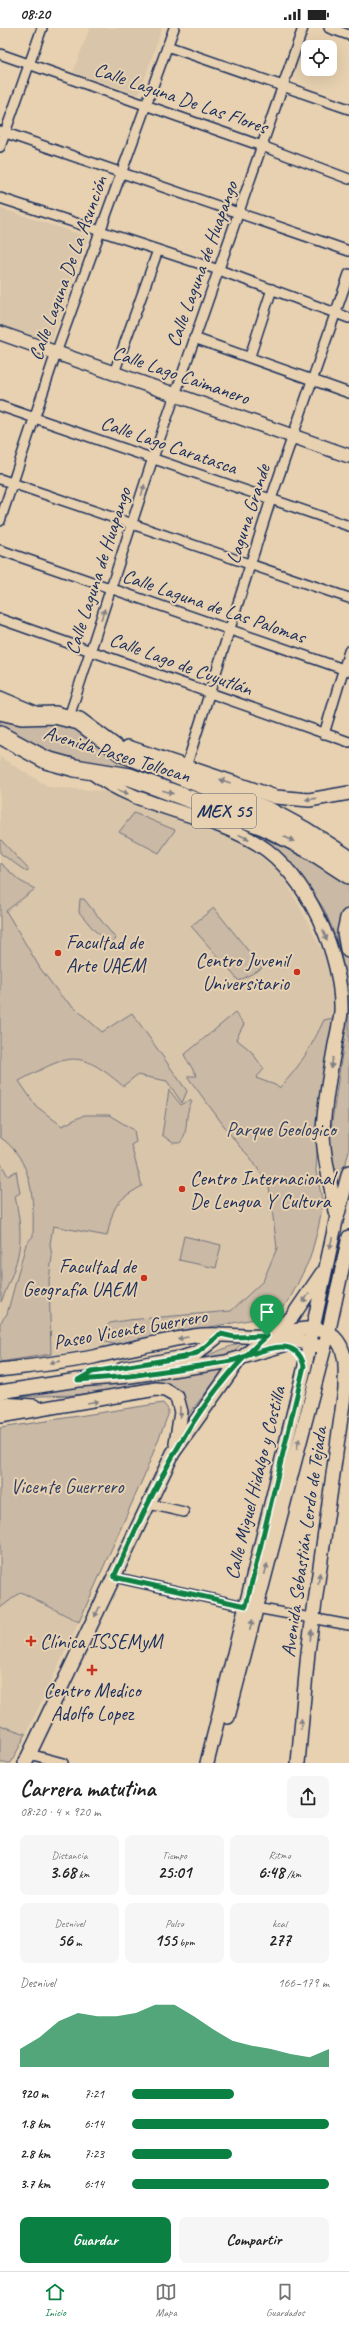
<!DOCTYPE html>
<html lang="es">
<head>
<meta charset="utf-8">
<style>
  body { margin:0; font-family:Caveat,sans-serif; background:#f6f6f6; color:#222; height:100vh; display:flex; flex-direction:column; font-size:15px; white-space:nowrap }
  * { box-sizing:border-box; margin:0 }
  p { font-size:13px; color:#767676 }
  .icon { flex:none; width:22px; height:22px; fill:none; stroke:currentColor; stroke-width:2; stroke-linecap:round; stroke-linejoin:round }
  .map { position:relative; height:1735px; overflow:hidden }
  .side { display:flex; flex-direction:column; background:#fff; flex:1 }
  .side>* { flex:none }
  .tools { position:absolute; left:301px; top:12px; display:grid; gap:8px }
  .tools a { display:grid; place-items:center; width:36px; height:36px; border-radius:8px; background:#fff; box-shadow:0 4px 16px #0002; font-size:20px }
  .pin { position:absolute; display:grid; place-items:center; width:34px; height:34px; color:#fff; margin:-41px -17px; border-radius:50% 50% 50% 0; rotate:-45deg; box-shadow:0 0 4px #0007 }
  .pin .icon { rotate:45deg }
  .round { display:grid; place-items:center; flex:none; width:42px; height:42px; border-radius:8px; background:#f6f6f6 }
  .head { display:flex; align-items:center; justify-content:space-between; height:68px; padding:0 20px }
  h1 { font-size:22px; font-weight:600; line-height:30px }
  .metrics { display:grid; grid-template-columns:repeat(3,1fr); gap:6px; height:68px; padding:4px 20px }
  .metrics div { display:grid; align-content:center; border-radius:8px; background:#f6f6f6; text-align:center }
  .metrics b { font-size:17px; font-weight:600 }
  .metrics small { font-size:11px; font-weight:400 }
  .metrics p { font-size:11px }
  .chart { height:112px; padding:8px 20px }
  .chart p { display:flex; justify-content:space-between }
  .chart svg { width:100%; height:72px; margin-top:4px; fill:#0b8043; opacity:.7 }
  .primary-button { display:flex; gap:8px; margin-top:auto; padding:8px 20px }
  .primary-button a { flex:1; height:46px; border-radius:8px; background:#0b8043; color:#fff; font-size:16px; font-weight:600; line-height:46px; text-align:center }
  .primary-button a+a { background:#f6f6f6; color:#222 }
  ul { padding:0 20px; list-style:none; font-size:13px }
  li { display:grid; grid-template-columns:64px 48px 1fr; align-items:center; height:30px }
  li i { height:10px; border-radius:5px; background:#0b8043 }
  .status { display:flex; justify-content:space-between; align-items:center; height:28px; padding:0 20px; background:#fff; direction:ltr }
  .status svg { height:11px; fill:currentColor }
  .dock { display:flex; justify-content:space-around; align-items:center; height:56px; border-top:1px solid #e0e0e0; background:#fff; font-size:11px; color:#767676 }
  .dock a { display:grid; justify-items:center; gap:2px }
  .dock .active { color:#0b8043 }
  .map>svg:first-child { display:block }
  .built { fill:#d8c5aa }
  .green { fill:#cab9a4; stroke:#727481 }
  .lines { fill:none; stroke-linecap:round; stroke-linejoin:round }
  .street-casing { stroke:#1b2f5e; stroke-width:12 }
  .secondary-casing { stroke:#1b2f5e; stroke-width:16 }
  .highway-casing { stroke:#1b2f5e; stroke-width:20 }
  .street { stroke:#e7d1b0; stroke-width:9 }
  .secondary { stroke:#e7d1b0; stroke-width:13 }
  .highway { stroke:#e7d1b0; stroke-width:17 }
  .oneway { fill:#818087 }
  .route-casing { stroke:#fff; stroke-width:8 }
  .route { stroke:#0b8043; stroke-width:5 }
  .poi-dot { fill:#c8321e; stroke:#e7d1b0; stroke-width:1.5 }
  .labels { text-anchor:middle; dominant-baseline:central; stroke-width:4; stroke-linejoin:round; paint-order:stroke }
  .shield { fill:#e7d1b0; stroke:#586077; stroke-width:1 }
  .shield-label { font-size:19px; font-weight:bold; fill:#1b2f5e }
  .street-label { font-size:20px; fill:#1b2f5e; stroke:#e7d1b0 }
  .poi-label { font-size:20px; fill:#1b2f5e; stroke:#e7d1b0; text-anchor:start }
  .park-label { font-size:20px; fill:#2c3d65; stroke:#e7d1b0 }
</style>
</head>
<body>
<div class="status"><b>08:20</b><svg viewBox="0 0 49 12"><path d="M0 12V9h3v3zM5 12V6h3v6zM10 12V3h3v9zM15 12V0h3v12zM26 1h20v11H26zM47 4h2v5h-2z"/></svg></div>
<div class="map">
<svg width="349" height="1735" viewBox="0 0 349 1735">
  <rect width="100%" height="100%" fill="#e7d1b0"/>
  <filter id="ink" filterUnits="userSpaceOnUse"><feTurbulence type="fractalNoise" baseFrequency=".025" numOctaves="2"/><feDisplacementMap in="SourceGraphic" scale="8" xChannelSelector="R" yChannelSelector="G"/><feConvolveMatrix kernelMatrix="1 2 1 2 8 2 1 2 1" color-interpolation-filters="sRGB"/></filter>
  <g filter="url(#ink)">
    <path class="built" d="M90,0H162L139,67L73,44Z
      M0,180L88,209L50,315L0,299Z
      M0,729L49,759L114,764L229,808L252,821L282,846L308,894L327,933L334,965V985L321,1065L316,1143L271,1277L131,1313L0,1337Z
      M21,1564L79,1594L26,1706L0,1697V1580Z"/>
    <path class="green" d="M0,685L14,690L71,699L122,730L302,803L122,741L59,727L0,699Z
      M134,785L175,802L159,825L119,804Z
      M263,810L308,830L349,857V1122L338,1168L328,1121L344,1012L348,962L339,917L324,881L295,839Z
      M0,811L29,842L27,844L0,825Z
      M0,835L20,853L35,861L6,883L40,940L61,968L102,1004L132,985L187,1063L182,1075L167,1053L137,1047L123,1058C77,1019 69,1027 19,1053L36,1078L62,1098L84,1087H109L134,1102L136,1114L131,1117L142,1158C114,1174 114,1177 107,1208L53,1198L50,1216L52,1229L49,1252L51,1326L0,1334V1295L7,1286L26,1216L33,1208C34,1171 33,1132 0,1109Z
      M80,871H84L116,911L110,916L94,902L79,884Z
      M214,880L262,940L239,953L191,898Z
      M235,985L244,996L236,1011L250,1022L264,1041L256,1050L275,1057L279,1060C299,1041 312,1017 324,992L333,990L321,1065L316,1143L323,1175L318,1201L310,1230L296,1259L288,1274L272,1288L113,1316L102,1313L101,1304L110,1295L128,1292L231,1283L263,1253L277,1220L269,1158L250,1129L239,1118L187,1048H197L184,1027Z
      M169,1062L181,1077L190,1072L192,1074C183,1087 190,1104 180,1115H173L162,1107Z
      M0,1134L8,1148L16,1143L20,1165L15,1168C25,1216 20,1229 1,1274Z
      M184,1208L221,1217L216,1240L179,1232Z
      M244,1313L231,1327L166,1337L203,1329Z
      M228,1337L187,1388L186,1377L181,1365L164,1356L74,1367L5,1369Z
      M163,1375L168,1381V1387L144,1448L79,1594L21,1564L0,1580V1400Z
      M0,1697L26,1706L11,1735H0Z"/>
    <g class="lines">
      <defs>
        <path id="street" d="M329,0L349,7
          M167,18L349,81
          M0,26L262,118L349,151
          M0,103L349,223
          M0,119L42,0
          M0,170L219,242L349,290
          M194,310L349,365
          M250,328L272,261
          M114,345L158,222
          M0,378L349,498
          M0,451L349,570
          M0,493L56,325L174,0
          M0,522L349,643
          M0,591L349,714
          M69,689L153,430L303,0
          M324,706L349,623
          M186,739L271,471L349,246
          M149,1476L184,1484
          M114,1549L240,1577L349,1597
          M29,1726L63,1735"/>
        <path id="secondary" d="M0,305L349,428
          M0,670L38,686
          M128,719L276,769L309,772L349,765
          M90,743C138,781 206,784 258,816C307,846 343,928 341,984C340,995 337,1006 335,1017C330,1045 324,1075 323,1104C323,1131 332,1157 335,1184
          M123,1340L184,1329L197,1325L221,1306
          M0,1342C31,1338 62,1335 93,1329C127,1322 160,1313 194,1308C218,1304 242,1310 267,1308C289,1306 313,1292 334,1309C348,1322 345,1344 345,1361L308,1624L298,1735
          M0,1364L78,1352L130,1348L226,1334L297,1313L318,1318
          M0,1376L34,1378
          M0,1388L156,1361L165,1362L177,1369L181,1384L176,1416
          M228,1689L328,1306L349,1209
          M25,1735L173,1425L239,1332L292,1289L322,1245
          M207,1735L304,1342L336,1193L349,1144"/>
        <path id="highway" d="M0,683L22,688L55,687L79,693L122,725L269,783L304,802L349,831
          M0,707L46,732L75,740L130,749L263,798L312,823L349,847
          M349,890L346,904L349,921"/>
      </defs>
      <use href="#street" class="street-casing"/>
      <use href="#secondary" class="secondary-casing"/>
      <use href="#highway" class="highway-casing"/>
      <use href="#street" class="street"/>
      <use href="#secondary" class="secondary"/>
      <use href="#highway" class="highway"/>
    </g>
    <defs><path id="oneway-solid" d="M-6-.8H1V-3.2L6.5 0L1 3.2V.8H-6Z"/></defs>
    <g class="oneway">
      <use href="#oneway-solid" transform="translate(143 462) rotate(-73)"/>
      <use href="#oneway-solid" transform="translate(103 586) rotate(-71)"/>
      <use href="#oneway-solid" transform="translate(225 753) rotate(-161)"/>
      <use href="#oneway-solid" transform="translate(123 764) rotate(21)"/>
      <use href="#oneway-solid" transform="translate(168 764) rotate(18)"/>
      <use href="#oneway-solid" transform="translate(311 771) rotate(174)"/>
      <use href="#oneway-solid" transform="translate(244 809) rotate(25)"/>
      <use href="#oneway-solid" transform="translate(289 811) rotate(27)"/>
      <use href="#oneway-solid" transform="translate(325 907) rotate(68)"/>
      <use href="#oneway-solid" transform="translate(332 1035) rotate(99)"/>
      <use href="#oneway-solid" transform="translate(331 1215) rotate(102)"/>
      <use href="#oneway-solid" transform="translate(306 1270) rotate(126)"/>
      <use href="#oneway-solid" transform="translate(183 1310) rotate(168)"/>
      <use href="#oneway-solid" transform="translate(55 1334) rotate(172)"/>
      <use href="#oneway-solid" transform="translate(93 1374) rotate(-10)"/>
      <use href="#oneway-solid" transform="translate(180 1384) rotate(88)"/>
      <use href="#oneway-solid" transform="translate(298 1416) rotate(-76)"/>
      <use href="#oneway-solid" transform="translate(266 1541) rotate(-76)"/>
      <use href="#oneway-solid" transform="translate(319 1550) rotate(-82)"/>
      <use href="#oneway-solid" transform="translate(97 1584) rotate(116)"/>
      <use href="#oneway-solid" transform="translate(251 1597) rotate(-74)"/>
      <use href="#oneway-solid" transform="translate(311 1607) rotate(-81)"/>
      <use href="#oneway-solid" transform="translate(301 1696) rotate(-85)"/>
    </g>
  </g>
  <g class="lines" filter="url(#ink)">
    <defs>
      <path id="route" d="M267,1308L234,1309L221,1306L197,1325L184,1329L92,1344L78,1352L130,1348L226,1334C250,1330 295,1300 304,1338L246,1578L114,1549C153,1463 194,1370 267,1308"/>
    </defs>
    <use href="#route" class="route-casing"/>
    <use href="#route" class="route"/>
  </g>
  <g class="poi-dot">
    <circle cx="58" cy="925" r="4"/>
    <circle cx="297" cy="944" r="4"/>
    <circle cx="182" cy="1161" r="4"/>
    <circle cx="144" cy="1250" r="4"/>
    <path d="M29 1607h4v4h4v4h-4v4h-4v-4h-4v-4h4z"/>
    <path d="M90 1636h4v4h4v4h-4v4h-4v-4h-4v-4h4z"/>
  </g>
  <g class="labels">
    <rect class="shield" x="192" y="766" width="64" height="34" rx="3"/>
    <g class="shield-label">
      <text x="224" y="783">MEX 55</text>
    </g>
    <g class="street-label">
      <text transform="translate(181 70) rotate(19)">Calle Laguna De Las Flores</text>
      <text transform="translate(202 236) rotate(-70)">Calle Laguna de Huapango</text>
      <text transform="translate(68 240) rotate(-70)">Calle Laguna De La Asunción</text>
      <text transform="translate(181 347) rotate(19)">Calle Lago Caimanero</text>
      <text transform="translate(169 417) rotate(19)">Calle Lago Caratasca</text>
      <text transform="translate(248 486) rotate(-72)">Laguna Grande</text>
      <text transform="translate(98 543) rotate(-72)">Calle Laguna de Huapango</text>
      <text transform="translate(214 578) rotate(19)">Calle Laguna de Las Palomas</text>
      <text transform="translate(181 636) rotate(20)">Calle Lago de Cuyutlán</text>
      <text transform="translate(117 726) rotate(17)">Avenida Paseo Tollocan</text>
      <text transform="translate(130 1301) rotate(-10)">Paseo Vicente Guerrero</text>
      <text transform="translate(255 1455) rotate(-76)">Calle Miguel Hidalgo y Costilla</text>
      <text transform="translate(304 1514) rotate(-82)">Avenida Sebastián Lerdo de Tejada</text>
    </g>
    <g class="poi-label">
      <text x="66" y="914">Facultad de<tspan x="66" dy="23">Arte UAEM</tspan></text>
      <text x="289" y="932" text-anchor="end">Centro Juvenil<tspan x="289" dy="23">Universitario</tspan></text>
      <text x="190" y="1150">Centro Internacional<tspan x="190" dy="23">De Lengua Y Cultura</tspan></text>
      <text x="136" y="1238" text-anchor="end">Facultad de<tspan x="136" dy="23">Geografía UAEM</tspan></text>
      <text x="40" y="1613">Clínica ISSEMyM</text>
      <text x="92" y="1662" text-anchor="middle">Centro Medico<tspan x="92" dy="23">Adolfo Lopez</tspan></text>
    </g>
    <g class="park-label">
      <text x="281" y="1101">Parque Geologico</text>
      <text x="67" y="1458">Vicente Guerrero</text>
    </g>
  </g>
</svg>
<div class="tools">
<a><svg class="icon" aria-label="locate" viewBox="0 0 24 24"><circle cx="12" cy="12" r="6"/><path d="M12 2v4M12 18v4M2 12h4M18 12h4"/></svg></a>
</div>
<div class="pin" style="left:267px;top:1308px;background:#1e9e55"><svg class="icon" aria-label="arrive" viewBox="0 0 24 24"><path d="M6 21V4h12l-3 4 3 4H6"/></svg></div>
</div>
<section class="side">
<div class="head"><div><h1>Carrera matutina</h1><p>08:20 · 4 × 920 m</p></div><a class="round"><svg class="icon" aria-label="share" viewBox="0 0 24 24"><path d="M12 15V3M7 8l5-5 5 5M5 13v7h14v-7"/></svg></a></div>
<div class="metrics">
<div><p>Distancia</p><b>3.68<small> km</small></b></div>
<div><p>Tiempo</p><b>25:01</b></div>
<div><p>Ritmo</p><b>6:48<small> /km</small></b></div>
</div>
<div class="metrics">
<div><p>Desnivel</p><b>56<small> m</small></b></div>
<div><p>Pulso</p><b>155<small> bpm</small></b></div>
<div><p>kcal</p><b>277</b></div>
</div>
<div class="chart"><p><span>Desnivel</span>166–179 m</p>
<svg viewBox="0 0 160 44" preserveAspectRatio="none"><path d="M0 44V33L10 26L20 16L30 11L40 13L50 13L60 11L70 6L80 6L90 13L100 21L110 28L120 31L130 33L140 36L150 38L160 33V44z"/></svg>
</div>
<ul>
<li><b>920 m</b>7:21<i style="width:52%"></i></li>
<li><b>1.8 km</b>6:14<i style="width:100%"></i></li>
<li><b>2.8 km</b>7:23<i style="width:51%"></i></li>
<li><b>3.7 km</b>6:14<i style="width:100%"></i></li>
</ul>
<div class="primary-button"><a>Guardar</a><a>Compartir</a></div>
</section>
<nav class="dock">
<a class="active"><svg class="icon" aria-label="home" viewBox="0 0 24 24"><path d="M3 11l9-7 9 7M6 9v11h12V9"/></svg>Inicio</a>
<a><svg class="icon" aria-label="map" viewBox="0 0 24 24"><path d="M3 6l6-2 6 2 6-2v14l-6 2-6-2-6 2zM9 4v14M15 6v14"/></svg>Mapa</a>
<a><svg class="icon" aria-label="saved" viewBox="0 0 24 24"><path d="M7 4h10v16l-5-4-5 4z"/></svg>Guardados</a>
</nav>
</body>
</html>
